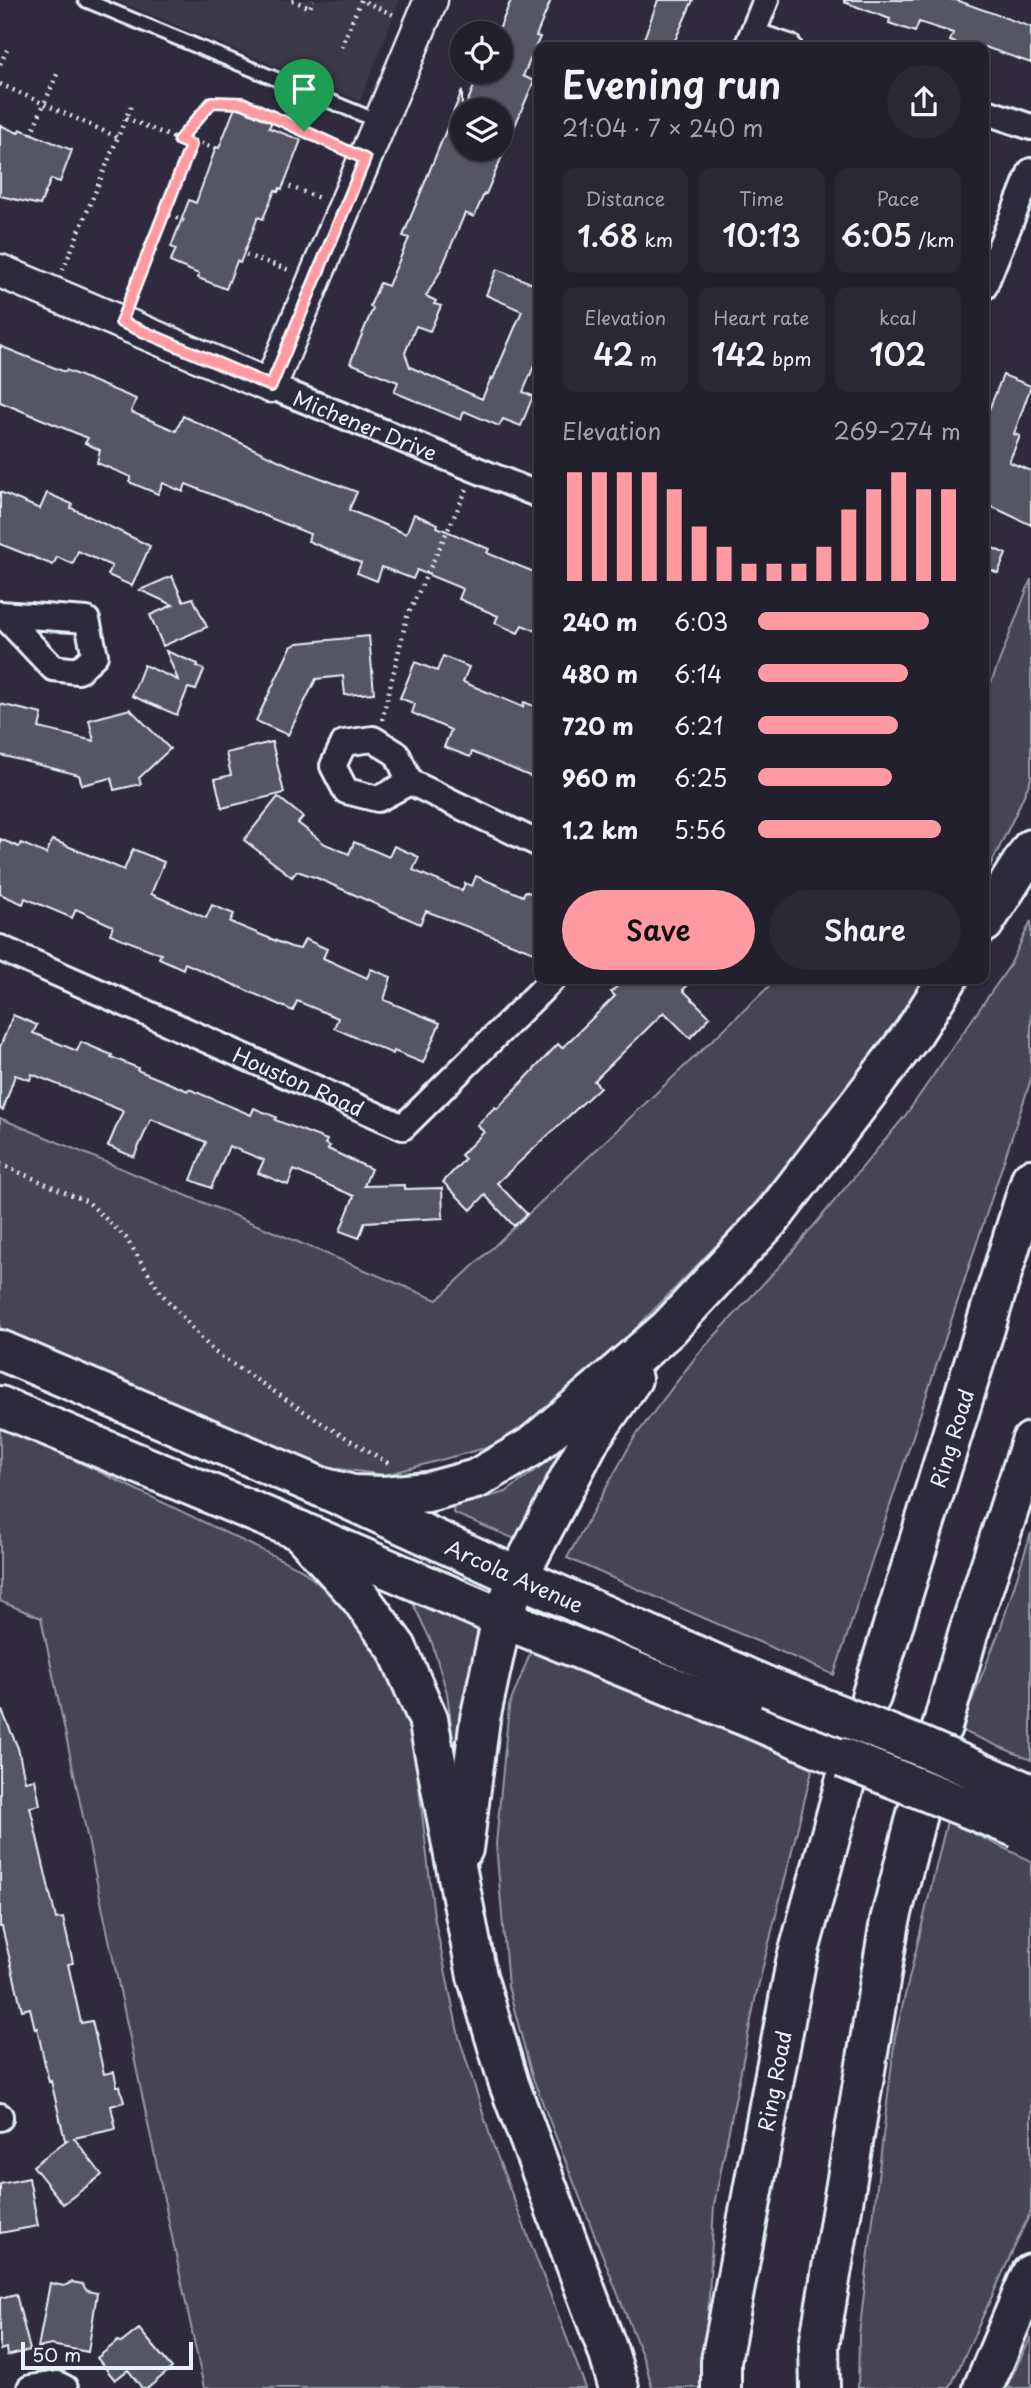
<!DOCTYPE html>
<html lang="en">
<head>
<meta charset="utf-8">
<style>
  body { margin:0; font-family:"Playpen Sans",sans-serif; background:#2b2836; color:#f1f3f6; height:100vh; display:flex; flex-direction:column; font-size:26px; white-space:nowrap }
  * { box-sizing:border-box; margin:0 }
  p { font-size:23px; color:#a3a3aa }
  .icon { flex:none; width:38px; height:38px; fill:none; stroke:currentColor; stroke-width:2; stroke-linecap:round; stroke-linejoin:round }
  .map { position:relative; flex:1; overflow:hidden }
  .panel { position:absolute; left:534px; top:42px; width:455px; height:942px; display:flex; flex-direction:column; background:#23202e; border-radius:14px; box-shadow:0 2px 5px #0004,0 0 0 2px #403e4a }
  .panel>* { flex:none }
  .controls { position:absolute; left:450px; top:21px; display:grid; gap:14px }
  .controls a { display:grid; place-items:center; width:63px; height:63px; border-radius:50%; background:#23202e; box-shadow:0 2px 5px #0004,0 0 0 2px #403e4a; font-size:35px }
  .scale { position:absolute; left:21px; bottom:18px; width:172px; box-sizing:border-box; padding-left:7px; border:4px solid #e8f1f8; border-top:0; font-size:19px; line-height:24px; white-space:nowrap; color:#e8f1f8; -webkit-text-stroke:5px #2f2a3d; paint-order:stroke }
  .pin { position:absolute; display:grid; place-items:center; width:60px; height:60px; color:#fff; margin:-72px -30px; border-radius:50% 50% 50% 0; rotate:-45deg; box-shadow:0 0 7px #0007 }
  .pin .icon { rotate:45deg }
  .round { display:grid; place-items:center; flex:none; width:74px; height:74px; border-radius:37px; background:#2b2836 }
  .headline { display:flex; align-items:center; justify-content:space-between; height:119px; padding:0 28px }
  h1 { font-size:38px; font-weight:600; line-height:52px }
  .figures { display:grid; grid-template-columns:repeat(3,1fr); gap:10px; height:119px; padding:7px 28px }
  .figures div { display:grid; align-content:center; border-radius:14px; background:#2b2836; text-align:center }
  .figures b { font-size:30px; font-weight:600 }
  .figures small { font-size:19px; font-weight:400 }
  .figures p { font-size:19px }
  .chart { height:196px; padding:14px 28px }
  .chart p { display:flex; justify-content:space-between }
  .chart svg { width:100%; height:126px; margin-top:7px; stroke:#ff9aa2; stroke-width:6 }
  .action { display:flex; gap:14px; margin-top:auto; padding:14px 28px }
  .action a { flex:1; height:80px; border-radius:42px; background:#ff9aa2; color:#111; font-size:28px; font-weight:600; line-height:80px; text-align:center }
  .action a+a { background:#2b2836; color:#f1f3f6 }
  ul { padding:0 28px; list-style:none; font-size:23px }
  li { display:grid; grid-template-columns:112px 84px 1fr; align-items:center; height:52px }
  li i { height:18px; border-radius:9px; background:#ff9aa2 }
  .map>svg:first-child { display:block }
  .built { fill:#3b3749 }
  .green { fill:#464455; stroke:#979aa6; stroke-width:2 }
  .building { fill:#575565; stroke:#e8f1f8; stroke-width:2 }
  .lines { fill:none; stroke-linecap:round; stroke-linejoin:round }
  .service-casing { stroke:#e8f1f8; stroke-width:18 }
  .minor-casing { stroke:#e8f1f8; stroke-width:30 }
  .tertiary-casing { stroke:#e8f1f8; stroke-width:37 }
  .primary-casing { stroke:#e8f1f8; stroke-width:44 }
  .motorway-casing { stroke:#e8f1f8; stroke-width:44 }
  .path { stroke:#e8f1f8; stroke-width:4.5; stroke-dasharray:2 5; stroke-linecap:butt }
  .service { stroke:#2f2a3d; stroke-width:12 }
  .minor { stroke:#2f2a3d; stroke-width:24 }
  .tertiary { stroke:#2f2a3d; stroke-width:32 }
  .primary { stroke:#2f2a3d; stroke-width:38 }
  .motorway { stroke:#2f2a3d; stroke-width:38 }
  .primary-bridge-casing { stroke:#e8f1f8; stroke-width:44; stroke-linecap:butt }
  .primary-bridge { stroke:#2f2a3d; stroke-width:38 }
  .route-casing { stroke:#fff; stroke-width:14 }
  .route { stroke:#ff9aa2; stroke-width:9 }
  .labels { text-anchor:middle; dominant-baseline:central; stroke-width:5; stroke-linejoin:round; paint-order:stroke }
  .street-label { font-size:21px; fill:#e8f1f8; stroke:#2f2a3d }
</style>
</head>
<body>
<div class="map">
<svg width="1031" height="2388" viewBox="0 0 1031 2388">
  <rect width="100%" height="100%" fill="#2f2a3d"/>
  <filter id="ink" filterUnits="userSpaceOnUse"><feTurbulence type="fractalNoise" baseFrequency=".0143" numOctaves="2"/><feDisplacementMap in="SourceGraphic" scale="14" xChannelSelector="R" yChannelSelector="G"/><feConvolveMatrix kernelMatrix="1 2 1 2 8 2 1 2 1" color-interpolation-filters="sRGB"/></filter>
  <g filter="url(#ink)">
    <path class="built" d="M115,0H400L360,101Z"/>
    <path class="green" d="M1031,579V779L1017,811L984,879V701Z
      M1031,921V1079L834,1675L567,1558L634,1438L698,1354L787,1258L905,1116L1010,965Z
      M778,978H928L872,1061L741,1220L583,1383L496,1445L385,1475L302,1464L0,1328V1118L437,1300Z
      M0,1424L301,1569L353,1613L399,1682L416,1761L434,1916L459,2037L493,2145L586,2388H204L41,1618L0,1601Z
      M570,1444L527,1544L453,1513L454,1506L506,1492Z
      M1031,1533V1760L960,1730L1001,1627Z
      M406,1589L494,1629L457,1773L447,1693L432,1643Z
      M532,1649L814,1762L756,1995L714,2205L704,2388H652L647,2368L532,2076L508,1986L496,1844L509,1706Z
      M947,1821L1031,1861V2211L950,2388H858L859,2335L895,2037Z
      M1031,2337V2388H1006Z"/>
    <path class="building" d="M511,0H551L536,36L540,37L523,76L534,81L486,194H484L474,217L465,213L440,272L426,296L436,301L434,304L441,306L430,331L416,326L405,353L410,367L482,399L491,378L493,379L522,311L486,295L497,269L533,284L539,271V354L523,392L533,396L521,426L503,419L499,426L464,411L461,420L394,392L398,382L350,363L373,308L370,306L380,283L388,286L409,238L403,236L462,91V149H500V110H464L480,72H500V33L498,32Z
      M658,0H693L672,47H641Z
      M844,0H956L1031,27V63L985,47H969L950,41L953,33L919,22L915,32L889,23L890,19L844,2Z
      M236,105L273,119L269,128L301,140L282,189L280,188L278,192L275,190L263,219L258,217L242,258L240,263L237,261L226,289L198,278L199,274L170,262L176,249L171,247L189,200L196,203L216,147L219,148Z
      M0,125L18,133L20,129L72,150L60,182L51,179L40,205L0,196Z
      M0,346L65,372L66,370L136,399L131,412L176,431L183,416L295,468L357,492L349,510L406,534L414,514L438,524L437,527L489,549L487,553L539,574V632L522,625L518,633L495,623L498,616L459,599L463,589L417,570L413,579L382,567L377,581L357,573L361,563L308,541L310,534L186,484L183,492L163,483L158,494L129,482L131,477L97,463L100,450L85,443L88,438L0,402Z
      M1003,375L1031,386L1014,434L1020,436L1009,462L1031,471V525L984,503V422Z
      M0,492L40,509L47,493L72,504L71,508L150,546L132,586L108,575L112,566L78,551L73,564L57,557L53,565L0,544Z
      M984,544L1006,554L998,573L984,567Z
      M172,576L183,601L193,598L207,627L163,646L150,615L173,605L140,590Z
      M369,636L374,693L345,695L343,676L316,679L288,735L256,721L291,647L298,643Z
      M166,651L198,664L197,666L204,670L196,690L188,688L177,715L132,696L144,665L178,680Z
      M443,656L469,667L463,682L523,707L524,702L539,708V780L472,752L470,757L444,747L451,730L412,713L415,704L400,698L415,662L437,671Z
      M0,704L42,714L39,728L94,741L89,720L130,709L170,749L139,778L141,784L114,790L111,778L82,785L79,775L0,755Z
      M272,742L284,793L222,808L215,779L231,775L226,753Z
      M278,797L303,817L298,823L325,844L349,854L354,842L389,857L394,846L419,857L413,870L462,891L465,883L472,886L476,876L523,896L525,891L539,896V954L426,911L420,924L317,878L297,871L292,877L244,840Z
      M0,839L19,847L21,843L46,854L52,840L58,842L124,870L133,849L164,862L151,894L206,918L212,905L234,914L230,922L291,947L300,949L305,939L327,949L323,958L367,978L371,969L391,977L384,1000L440,1023L423,1063L394,1051L393,1054L334,1028L338,1018L297,1001L293,1011L185,963L183,969L159,958L161,954L110,934L113,926L76,909L72,918L25,898L23,904L0,894Z
      M626,978H695L683,990L710,1017L690,1038L664,1012L594,1081L600,1087L497,1183L527,1214L514,1226L485,1195L471,1210L443,1182L465,1159L461,1155L484,1132L477,1125L495,1107L497,1109L558,1044L562,1048L615,996L611,992Z
      M13,1015L37,1025L33,1033L77,1051L81,1042L112,1055L111,1057L138,1068L137,1070L188,1091L189,1089L251,1115L254,1108L276,1117L275,1120L327,1140L325,1144L330,1146L328,1149L371,1169L364,1186L404,1185V1189L442,1188L443,1218L365,1222L359,1238L340,1231L354,1196L294,1170L288,1185L258,1173L264,1160L229,1146L211,1188L191,1180L206,1142L151,1119L134,1157L108,1146L123,1111L32,1074L30,1080L15,1075L3,1110L0,1109V1047Z
      M0,1706L18,1748L25,1781L35,1779L40,1805L30,1807L56,1919L63,1918L73,1963L68,1964L81,2023L92,2021L104,2074L114,2072L117,2086H120L124,2102L111,2106L116,2129L74,2138L102,2175L63,2204L33,2166L67,2140H65L51,2081L49,2082L37,2028L35,2029L30,2008L22,2010L2,1927H0Z
      M29,2178L38,2226L0,2233V2184Z
      M72,2282L82,2284L87,2291L97,2293L88,2352L51,2345L38,2348L50,2283L64,2286Z
      M16,2294L30,2350L7,2356L6,2348L0,2350V2298Z
      M139,2329L172,2368L148,2388H142L128,2370L115,2380L97,2358L118,2341L121,2343Z"/>
    <g class="lines">
      <defs>
        <path id="service" d="M85,0L380,122"/>
        <g id="minor">
          <path d="M752,35L789,47"/>
          <path d="M747,47L766,0"/>
          <path d="M984,111L1031,127"/>
          <path d="M984,287L1031,171"/>
          <path id="s1" d="M270,386L539,495"/>
          <path d="M0,614L87,620L95,655L78,671L53,668L3,615"/>
          <path d="M410,782L378,799L346,791L333,766L344,743L373,739L397,754L410,782L539,844"/>
          <path id="s2" d="M0,948L403,1127L554,978"/>
          <path d="M0,2116V2118"/>
          <path d="M30,2388L57,2384L65,2388"/>
        </g>
        <path id="tertiary" d="M0,271L270,386L431,0"/>
        <g id="primary">
          <path id="s3" d="M0,1350L321,1487L518,1577L768,1687"/>
          <path d="M0,1406L300,1531L502,1618L755,1720L843,1758"/>
        </g>
        <g id="motorway">
          <path d="M984,923L1031,849"/>
          <path d="M321,1487L353,1495L384,1496L428,1492L476,1479L531,1447L668,1329L774,1215L914,1032L948,978"/>
          <path d="M300,1531L359,1596L397,1648L428,1719L477,1976L509,2084L608,2351L619,2388"/>
          <path id="s4" d="M871,1697L1031,1179"/>
          <path d="M942,1727L968,1634L1031,1442"/>
          <path d="M463,1849L480,1719L502,1618L518,1577L590,1439L632,1379"/>
          <path id="s5" d="M721,2388V2361L796,1962L846,1779"/>
          <path d="M820,2388L819,2346L890,1921L918,1810"/>
          <path d="M983,2388L1031,2274"/>
        </g>
      </defs>
      <use href="#service" class="service-casing"/>
      <use href="#minor" class="minor-casing"/>
      <use href="#tertiary" class="tertiary-casing"/>
      <use href="#primary" class="primary-casing"/>
      <use href="#motorway" class="motorway-casing"/>
      <path class="path" d="M292,0L310,8L313,0
        M341,47L361,0L396,16
        M0,64L7,50
        M0,84L119,138
        M126,118L191,145L130,299
        M31,134L58,72
        M179,140L212,102L243,103L342,148
        M191,145L193,140L215,149
        M283,184L322,199
        M163,213L184,221
        M246,255L292,271
        M63,270L132,103
        M382,720L407,617L467,489
        M0,1164L88,1202L126,1238L161,1293L213,1351L320,1422L391,1465"/>
      <use href="#service" class="service"/>
      <use href="#minor" class="minor"/>
      <use href="#tertiary" class="tertiary"/>
      <use href="#primary" class="primary"/>
      <use href="#motorway" class="motorway"/>
      <defs>
        <path id="primary-bridge" d="M768,1687L922,1747L1031,1794
          M843,1758L1018,1828"/>
      </defs>
      <use href="#primary-bridge" class="primary-bridge-casing"/>
      <use href="#primary-bridge" class="primary-bridge"/>
    </g>
  </g>
  <g class="lines" filter="url(#ink)">
    <defs>
      <path id="route" d="M212,102L243,103L365,159L271,386L121,322L191,145L179,140Z"/>
    </defs>
    <use href="#route" class="route-casing"/>
    <use href="#route" class="route"/>
  </g>
  <g class="labels">
    <g class="street-label">
      <text stroke="none"><textPath href="#s1" startOffset="103">Michener Drive</textPath></text>
      <text stroke="none"><textPath href="#s2" startOffset="327">Houston Road</textPath></text>
      <text stroke="none"><textPath href="#s4" startOffset="271">Ring Road</textPath></text>
      <text stroke="none"><textPath href="#s3" startOffset="562">Arcola Avenue</textPath></text>
      <text stroke="none"><textPath href="#s5" startOffset="312">Ring Road</textPath></text>
    </g>
  </g>
</svg>
<div class="controls">
<a><svg class="icon" aria-label="locate" viewBox="0 0 24 24"><circle cx="12" cy="12" r="6"/><path d="M12 2v4M12 18v4M2 12h4M18 12h4"/></svg></a>
<a><svg class="icon" aria-label="layers" viewBox="0 0 24 24"><path d="M12 4l9 5-9 5-9-5zM3 14l9 5 9-5"/></svg></a>
</div>
<div class="scale">50 m</div>
<div class="pin" style="left:304px;top:131px;background:#1e9e55"><svg class="icon" aria-label="arrive" viewBox="0 0 24 24"><path d="M6 21V4h12l-3 4 3 4H6"/></svg></div>
<section class="panel">
<div class="headline"><div><h1>Evening run</h1><p>21:04 · 7 × 240 m</p></div><a class="round"><svg class="icon" aria-label="share" viewBox="0 0 24 24"><path d="M12 15V3M7 8l5-5 5 5M5 13v7h14v-7"/></svg></a></div>
<div class="figures">
<div><p>Distance</p><b>1.68<small> km</small></b></div>
<div><p>Time</p><b>10:13</b></div>
<div><p>Pace</p><b>6:05<small> /km</small></b></div>
</div>
<div class="figures">
<div><p>Elevation</p><b>42<small> m</small></b></div>
<div><p>Heart rate</p><b>142<small> bpm</small></b></div>
<div><p>kcal</p><b>102</b></div>
</div>
<div class="chart"><p><span>Elevation</span>269–274 m</p>
<svg viewBox="0 0 160 44" preserveAspectRatio="none"><path d="M5 44V6M15 44V6M25 44V6M35 44V6M45 44V12M55 44V25M65 44V32M75 44V38M85 44V38M95 44V38M105 44V32M115 44V19M125 44V12M135 44V6M145 44V12M155 44V12"/></svg>
</div>
<ul>
<li><b>240 m</b>6:03<i style="width:84%"></i></li>
<li><b>480 m</b>6:14<i style="width:74%"></i></li>
<li><b>720 m</b>6:21<i style="width:69%"></i></li>
<li><b>960 m</b>6:25<i style="width:66%"></i></li>
<li><b>1.2 km</b>5:56<i style="width:90%"></i></li>
</ul>
<div class="action"><a>Save</a><a>Share</a></div>
</section>
</div>
</body>
</html>
